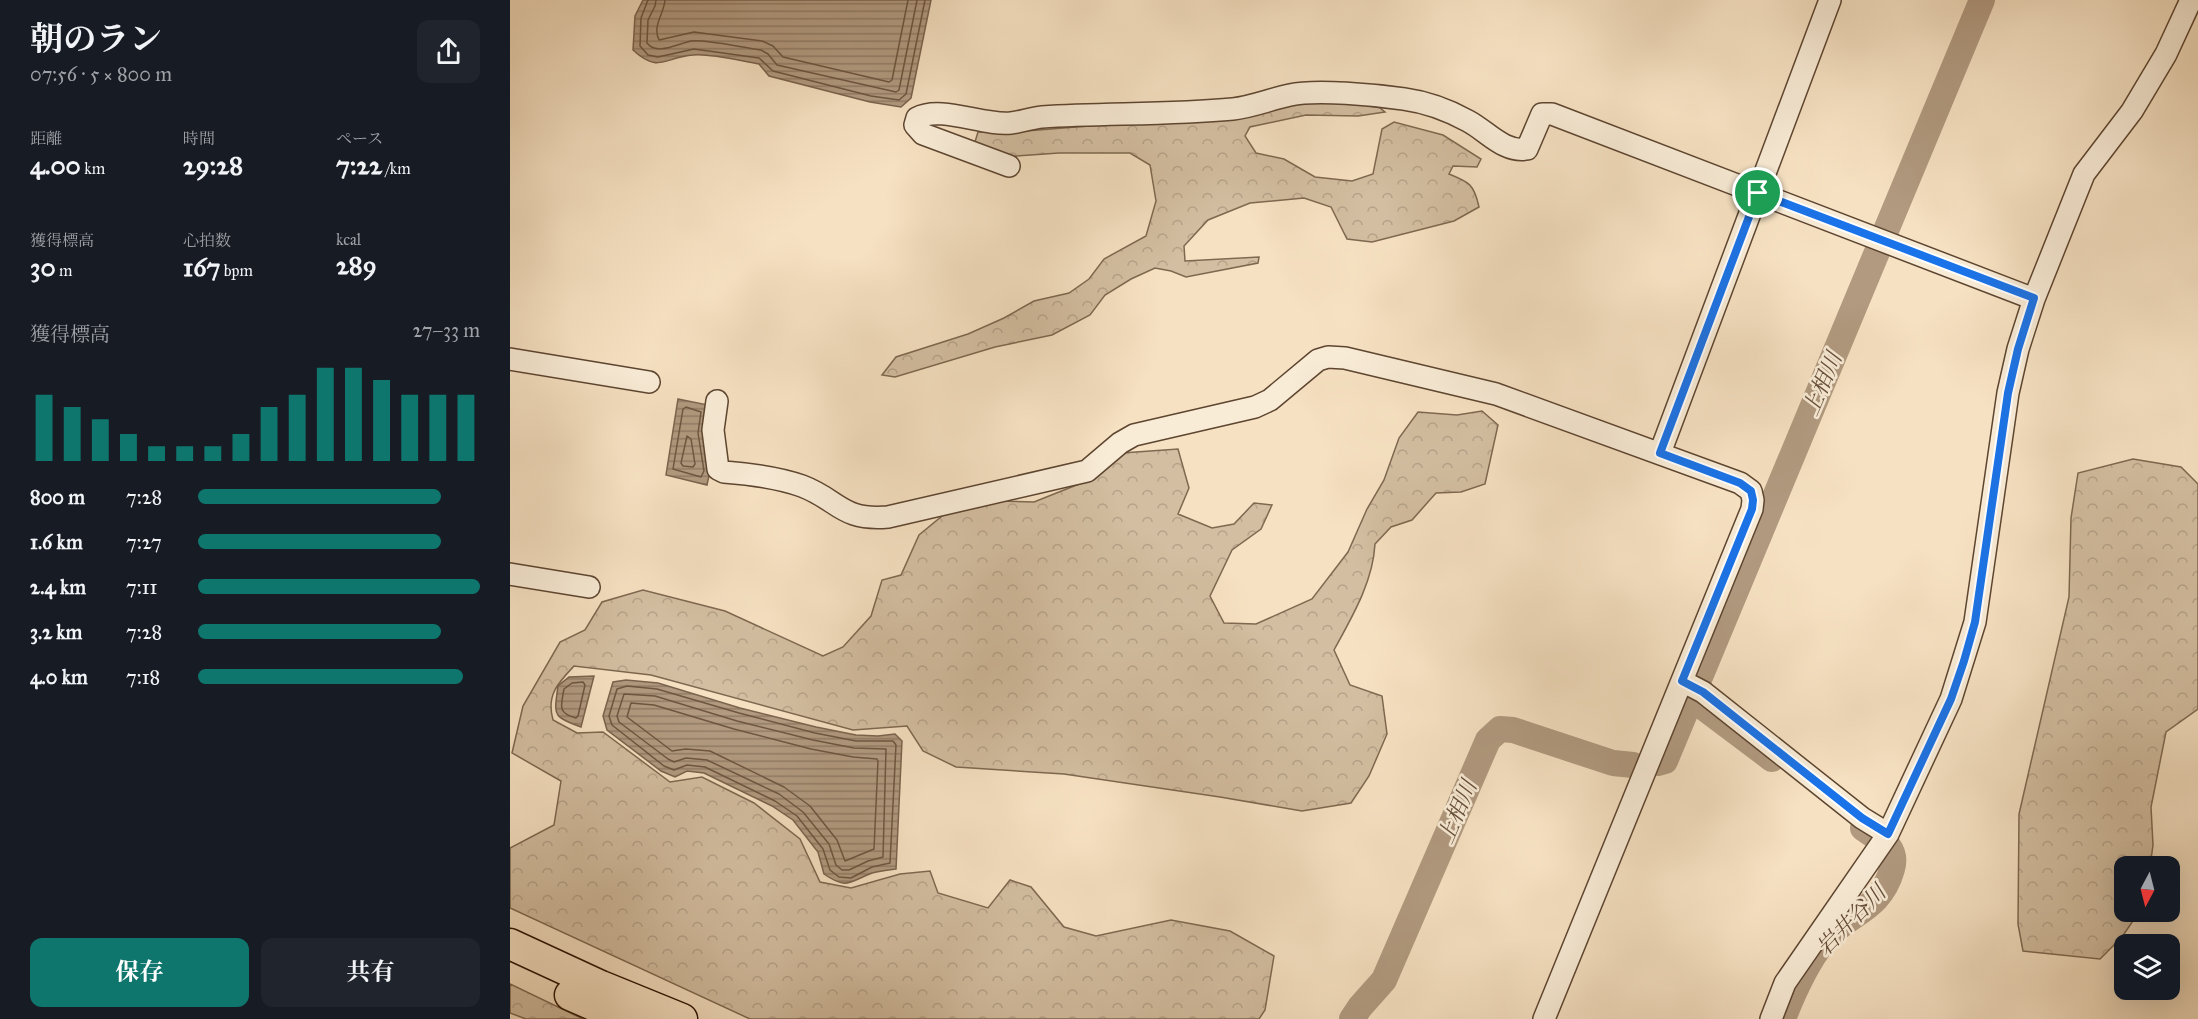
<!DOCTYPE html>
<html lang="ja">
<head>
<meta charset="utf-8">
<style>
  body { margin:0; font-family:"IM FELL Great Primer","Noto Serif JP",serif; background:#20242c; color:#f1f3f6; height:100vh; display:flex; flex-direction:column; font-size:22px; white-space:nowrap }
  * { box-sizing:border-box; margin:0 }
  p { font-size:20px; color:#9ea1a6 }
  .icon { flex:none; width:33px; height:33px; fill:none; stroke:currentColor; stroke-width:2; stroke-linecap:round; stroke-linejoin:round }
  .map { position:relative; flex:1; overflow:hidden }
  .sheet { display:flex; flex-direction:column; background:#171b24; width:510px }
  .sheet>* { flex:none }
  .needle { width:39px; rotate:187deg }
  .controls { position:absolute; left:1604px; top:856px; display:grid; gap:12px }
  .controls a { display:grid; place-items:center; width:66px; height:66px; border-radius:12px; background:#171b24; box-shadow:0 6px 24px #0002; font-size:30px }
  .pin { position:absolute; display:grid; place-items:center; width:51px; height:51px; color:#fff; margin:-26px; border:3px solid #fff; border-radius:50%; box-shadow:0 2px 6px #0007 }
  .round { display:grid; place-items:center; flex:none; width:63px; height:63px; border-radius:12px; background:#20242c }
  .overview { display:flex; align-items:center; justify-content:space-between; height:102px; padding:0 30px }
  h1 { font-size:33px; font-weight:700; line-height:45px }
  .metrics { display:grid; grid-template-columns:repeat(3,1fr); gap:9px; height:102px; padding:6px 30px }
  .metrics div { display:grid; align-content:center }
  .metrics b { font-size:26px; font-weight:700 }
  .metrics small { font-size:16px; font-weight:400 }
  .metrics p { font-size:16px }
  .chart { height:168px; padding:12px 30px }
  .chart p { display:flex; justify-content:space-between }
  .chart svg { width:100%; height:108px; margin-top:6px; stroke:#0f766e; stroke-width:6 }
  .cta { display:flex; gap:12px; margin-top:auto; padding:12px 30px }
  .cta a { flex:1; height:69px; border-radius:12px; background:#0f766e; color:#fff; font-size:24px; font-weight:700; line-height:69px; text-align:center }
  .cta a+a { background:#20242c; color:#f1f3f6 }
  ul { padding:0 30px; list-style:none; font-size:20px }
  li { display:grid; grid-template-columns:96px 72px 1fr; align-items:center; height:45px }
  li i { height:15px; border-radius:8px; background:#0f766e }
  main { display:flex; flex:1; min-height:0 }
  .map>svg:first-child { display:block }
  .forest { fill:url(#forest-crowns); stroke:#7e6850; stroke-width:1.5 }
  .water { fill:url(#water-rules); stroke:#7b634d; stroke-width:1.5 }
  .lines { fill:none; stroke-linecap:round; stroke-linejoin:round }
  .shore { stroke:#6e5640; stroke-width:1.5 }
  .river { stroke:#b19a80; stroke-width:26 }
  .minor-casing { stroke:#5d4530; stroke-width:24 }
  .highway-casing { stroke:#2a1100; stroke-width:33 }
  .minor { stroke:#f9ecd7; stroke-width:21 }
  .highway { stroke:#f6e1c2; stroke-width:30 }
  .route-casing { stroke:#fff; stroke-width:12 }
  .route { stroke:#1a73e8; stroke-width:8 }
  .labels { text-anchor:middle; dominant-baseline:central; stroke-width:5; stroke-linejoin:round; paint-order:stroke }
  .water-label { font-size:22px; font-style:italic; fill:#674f3a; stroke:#f9ecd7 }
</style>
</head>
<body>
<main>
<section class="sheet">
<div class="overview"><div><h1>朝のラン</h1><p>07:56 · 5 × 800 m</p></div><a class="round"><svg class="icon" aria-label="share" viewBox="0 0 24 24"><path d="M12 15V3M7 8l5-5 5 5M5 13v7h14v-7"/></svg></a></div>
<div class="metrics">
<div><p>距離</p><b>4.00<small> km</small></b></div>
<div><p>時間</p><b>29:28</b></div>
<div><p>ペース</p><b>7:22<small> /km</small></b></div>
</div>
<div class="metrics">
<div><p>獲得標高</p><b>30<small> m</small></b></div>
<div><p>心拍数</p><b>167<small> bpm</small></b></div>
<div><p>kcal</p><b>289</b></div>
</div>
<div class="chart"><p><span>獲得標高</span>27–33 m</p>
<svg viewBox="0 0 160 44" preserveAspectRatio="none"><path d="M5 44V17M15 44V22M25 44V27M35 44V33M45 44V38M55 44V38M65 44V38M75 44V33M85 44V22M95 44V17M105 44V6M115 44V6M125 44V11M135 44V17M145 44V17M155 44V17"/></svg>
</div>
<ul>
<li><b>800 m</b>7:28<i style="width:86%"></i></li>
<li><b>1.6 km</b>7:27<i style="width:86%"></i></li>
<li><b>2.4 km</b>7:11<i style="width:100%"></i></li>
<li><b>3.2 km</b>7:28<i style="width:86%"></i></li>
<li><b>4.0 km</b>7:18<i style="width:94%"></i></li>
</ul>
<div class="cta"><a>保存</a><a>共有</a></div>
</section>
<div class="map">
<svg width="1688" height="1019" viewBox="0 0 1688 1019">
  <defs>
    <pattern id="forest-crowns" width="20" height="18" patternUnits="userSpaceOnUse" patternTransform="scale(1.5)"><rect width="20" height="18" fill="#d3bea1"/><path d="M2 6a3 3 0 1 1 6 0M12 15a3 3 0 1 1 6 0" fill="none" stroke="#b5a289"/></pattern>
    <pattern id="water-rules" width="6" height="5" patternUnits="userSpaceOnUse" patternTransform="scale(1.5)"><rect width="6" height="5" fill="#b19a80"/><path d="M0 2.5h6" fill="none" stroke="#907c66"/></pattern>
  </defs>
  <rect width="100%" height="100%" fill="#f6e1c2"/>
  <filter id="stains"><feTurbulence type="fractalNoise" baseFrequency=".00333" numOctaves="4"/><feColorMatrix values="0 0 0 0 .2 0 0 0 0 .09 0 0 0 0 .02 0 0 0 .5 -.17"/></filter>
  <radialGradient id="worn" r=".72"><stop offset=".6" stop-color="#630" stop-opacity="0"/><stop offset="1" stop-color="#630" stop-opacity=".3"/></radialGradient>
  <path class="forest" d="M794,100L865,104L875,112L848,116L796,115L740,127L735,136L746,153L774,159L805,177L842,181L863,174L872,129L884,122L933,135L971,159L967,167L943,166L939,174C959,182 964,184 969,207L944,221L862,242L837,239L821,207L794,198L740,203L698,220L674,246L675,261L749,257L748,263L676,277L661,271L645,268L621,279L595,295L580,315L542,335L485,347L385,377L372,375L386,357L458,334L494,318L524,301L559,293L579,279L594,259L636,236L646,201L640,165L620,153H549L493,157L465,142L468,132H502L705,116Z
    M972,411L988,425L975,484L951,492L926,493L902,520L881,527L865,544C863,582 842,617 824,650L840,685L872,696L877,734L859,776L841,803L792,811L710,797L554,774L446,767L413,751L397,726L343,730L141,675L64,666C48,683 36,695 43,720L67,733L93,732L160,782L192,777L244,803L290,839L310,882L341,888L390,874L420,871L428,893L478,908L500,880L521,887L554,927L586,936L661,920L720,931L764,956L755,1010L749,1019H240L0,908V848L44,825L51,781L2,753L13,706L50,642L75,630L92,602L133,590L215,611L313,656L333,647L361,616L372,580L391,575L409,535L437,512L487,501L524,502L579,480L612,453L668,449L679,488L668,514L702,528L724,524L744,503L762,505L751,529L722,550L700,596L714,623L746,624L802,599L838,552L857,509L874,480L889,438L908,412L947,415Z
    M1623,459L1671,467L1688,484V709L1656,732L1641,807L1643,845L1640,867H1614V912H1629L1612,937L1590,959L1513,951L1508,924L1509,814L1559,597L1561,518L1568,473Z
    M0,984L73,1019H16L0,1013Z"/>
  <path class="water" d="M133,0H421L401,98L391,107L360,102L259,76L249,64C231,61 200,53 183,55C155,57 149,74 123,50L125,16Z
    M168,399L198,405L200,471L197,485L156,475Z
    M84,676L71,727C42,716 44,716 48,686L59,677Z
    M116,680L148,683L230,708L306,727L346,735L368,736L385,734L392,741L386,869C378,870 370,871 362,873C339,882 337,890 314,874L308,852L283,820L262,806L194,773L177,771L165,777L151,771L97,730L93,716L103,682Z"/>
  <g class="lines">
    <path class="shore" d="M138,0L131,18L130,46L138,55L148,57L184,49L249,58L263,71L361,96L389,100L396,94L415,0
      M146,0L145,6L138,20L137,43C147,56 167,44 181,41C197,39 233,48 251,50L258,54L267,65L386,92L389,90L407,0
      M155,0C154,14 142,26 149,40L184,32L252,41L263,46L273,57L379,82L382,80L398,0
      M176,407L191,412L188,433L194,471L191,477L163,469L173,409Z
      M177,436L181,439L185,464L183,467L173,466L171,463Z
      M62,683L73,682L75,685L68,716L66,718C47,713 51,706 54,689Z
      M117,686L147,689L229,713L305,733L346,741H383L386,745L380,863L362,867L341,878L329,877L320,870L313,849L287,816L265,801L195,767L177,765L164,770L154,766L102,725L99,716L107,689Z
      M114,694L145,696L227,721L303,740L344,748L376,749L373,857L358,861L339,870H332L326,865L319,844L293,812L269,794L197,760L176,758L164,762L158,759L109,722L107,716Z
      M121,703L144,705L224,729L301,749L343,757L367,759L368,761L364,849L335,861L327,840L300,806L274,787L200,751L176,749L162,751L117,717Z"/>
    <path class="river" d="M1181,698L1262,759
      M1148,763L1155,761L1472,0
      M842,1019L850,1007L874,980L978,740L990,729L1003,730L1103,763L1123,765
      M1273,1019C1283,993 1296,964 1314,941C1338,912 1370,912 1382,869C1384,862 1384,854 1379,847C1375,842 1359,833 1353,828"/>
    <defs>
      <path id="minor" d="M499,166L413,134L405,125L407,118C431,105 473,126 501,123C511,122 521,118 532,117C596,113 659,115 723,109C742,107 761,99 780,95C806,89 866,95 894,99C916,102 938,110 958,121C977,131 994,153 1017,149L1032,114H1042L1524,299
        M0,359L139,382
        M207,401L203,430L208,469L214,472C240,474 267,477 292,486C329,500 331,521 378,517L577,471L610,443L624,435L745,407L760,400L808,360L818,357L835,358L986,394L1230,483L1241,491L1243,500L1242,509L1034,1019
        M1150,453L1320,0
        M0,574L79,587
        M1172,681L1193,692L1352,818L1378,834
        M1261,1019L1275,983L1378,834L1441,699L1465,622L1498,393L1508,349L1524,299L1574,174L1622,111L1656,54L1681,0"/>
      <path id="highway" d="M0,944L91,986L172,1019
        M60,995L115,1019"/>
    </defs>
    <use href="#minor" class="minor-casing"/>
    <use href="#highway" class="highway-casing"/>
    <use href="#minor" class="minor"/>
    <use href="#highway" class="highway"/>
  </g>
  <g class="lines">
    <defs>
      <path id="route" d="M1248,193L1524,298L1508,349L1498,393L1465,622L1454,661L1441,699L1378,834L1352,818L1193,692L1172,681L1242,509L1243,500L1241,491L1230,483L1150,453Z"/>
    </defs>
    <use href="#route" class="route-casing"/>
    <use href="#route" class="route"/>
  </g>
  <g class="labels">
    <g class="water-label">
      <text transform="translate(1312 384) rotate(-67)">上相川</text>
      <text transform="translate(947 812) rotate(-67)">上相川</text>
      <text transform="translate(1341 920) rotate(-46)">岩井谷川</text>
    </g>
  </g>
  <rect width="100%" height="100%" filter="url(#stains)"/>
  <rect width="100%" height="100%" fill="url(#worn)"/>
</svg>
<div class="controls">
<a><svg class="needle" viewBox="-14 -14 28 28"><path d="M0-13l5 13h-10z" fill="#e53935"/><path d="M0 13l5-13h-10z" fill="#9ea1a6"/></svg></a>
<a><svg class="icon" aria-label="layers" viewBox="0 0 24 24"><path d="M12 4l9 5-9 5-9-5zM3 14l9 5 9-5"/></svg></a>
</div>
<div class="pin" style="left:1248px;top:193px;background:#1e9e55"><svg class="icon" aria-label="arrive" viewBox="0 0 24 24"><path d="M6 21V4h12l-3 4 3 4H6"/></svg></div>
</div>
</main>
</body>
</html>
